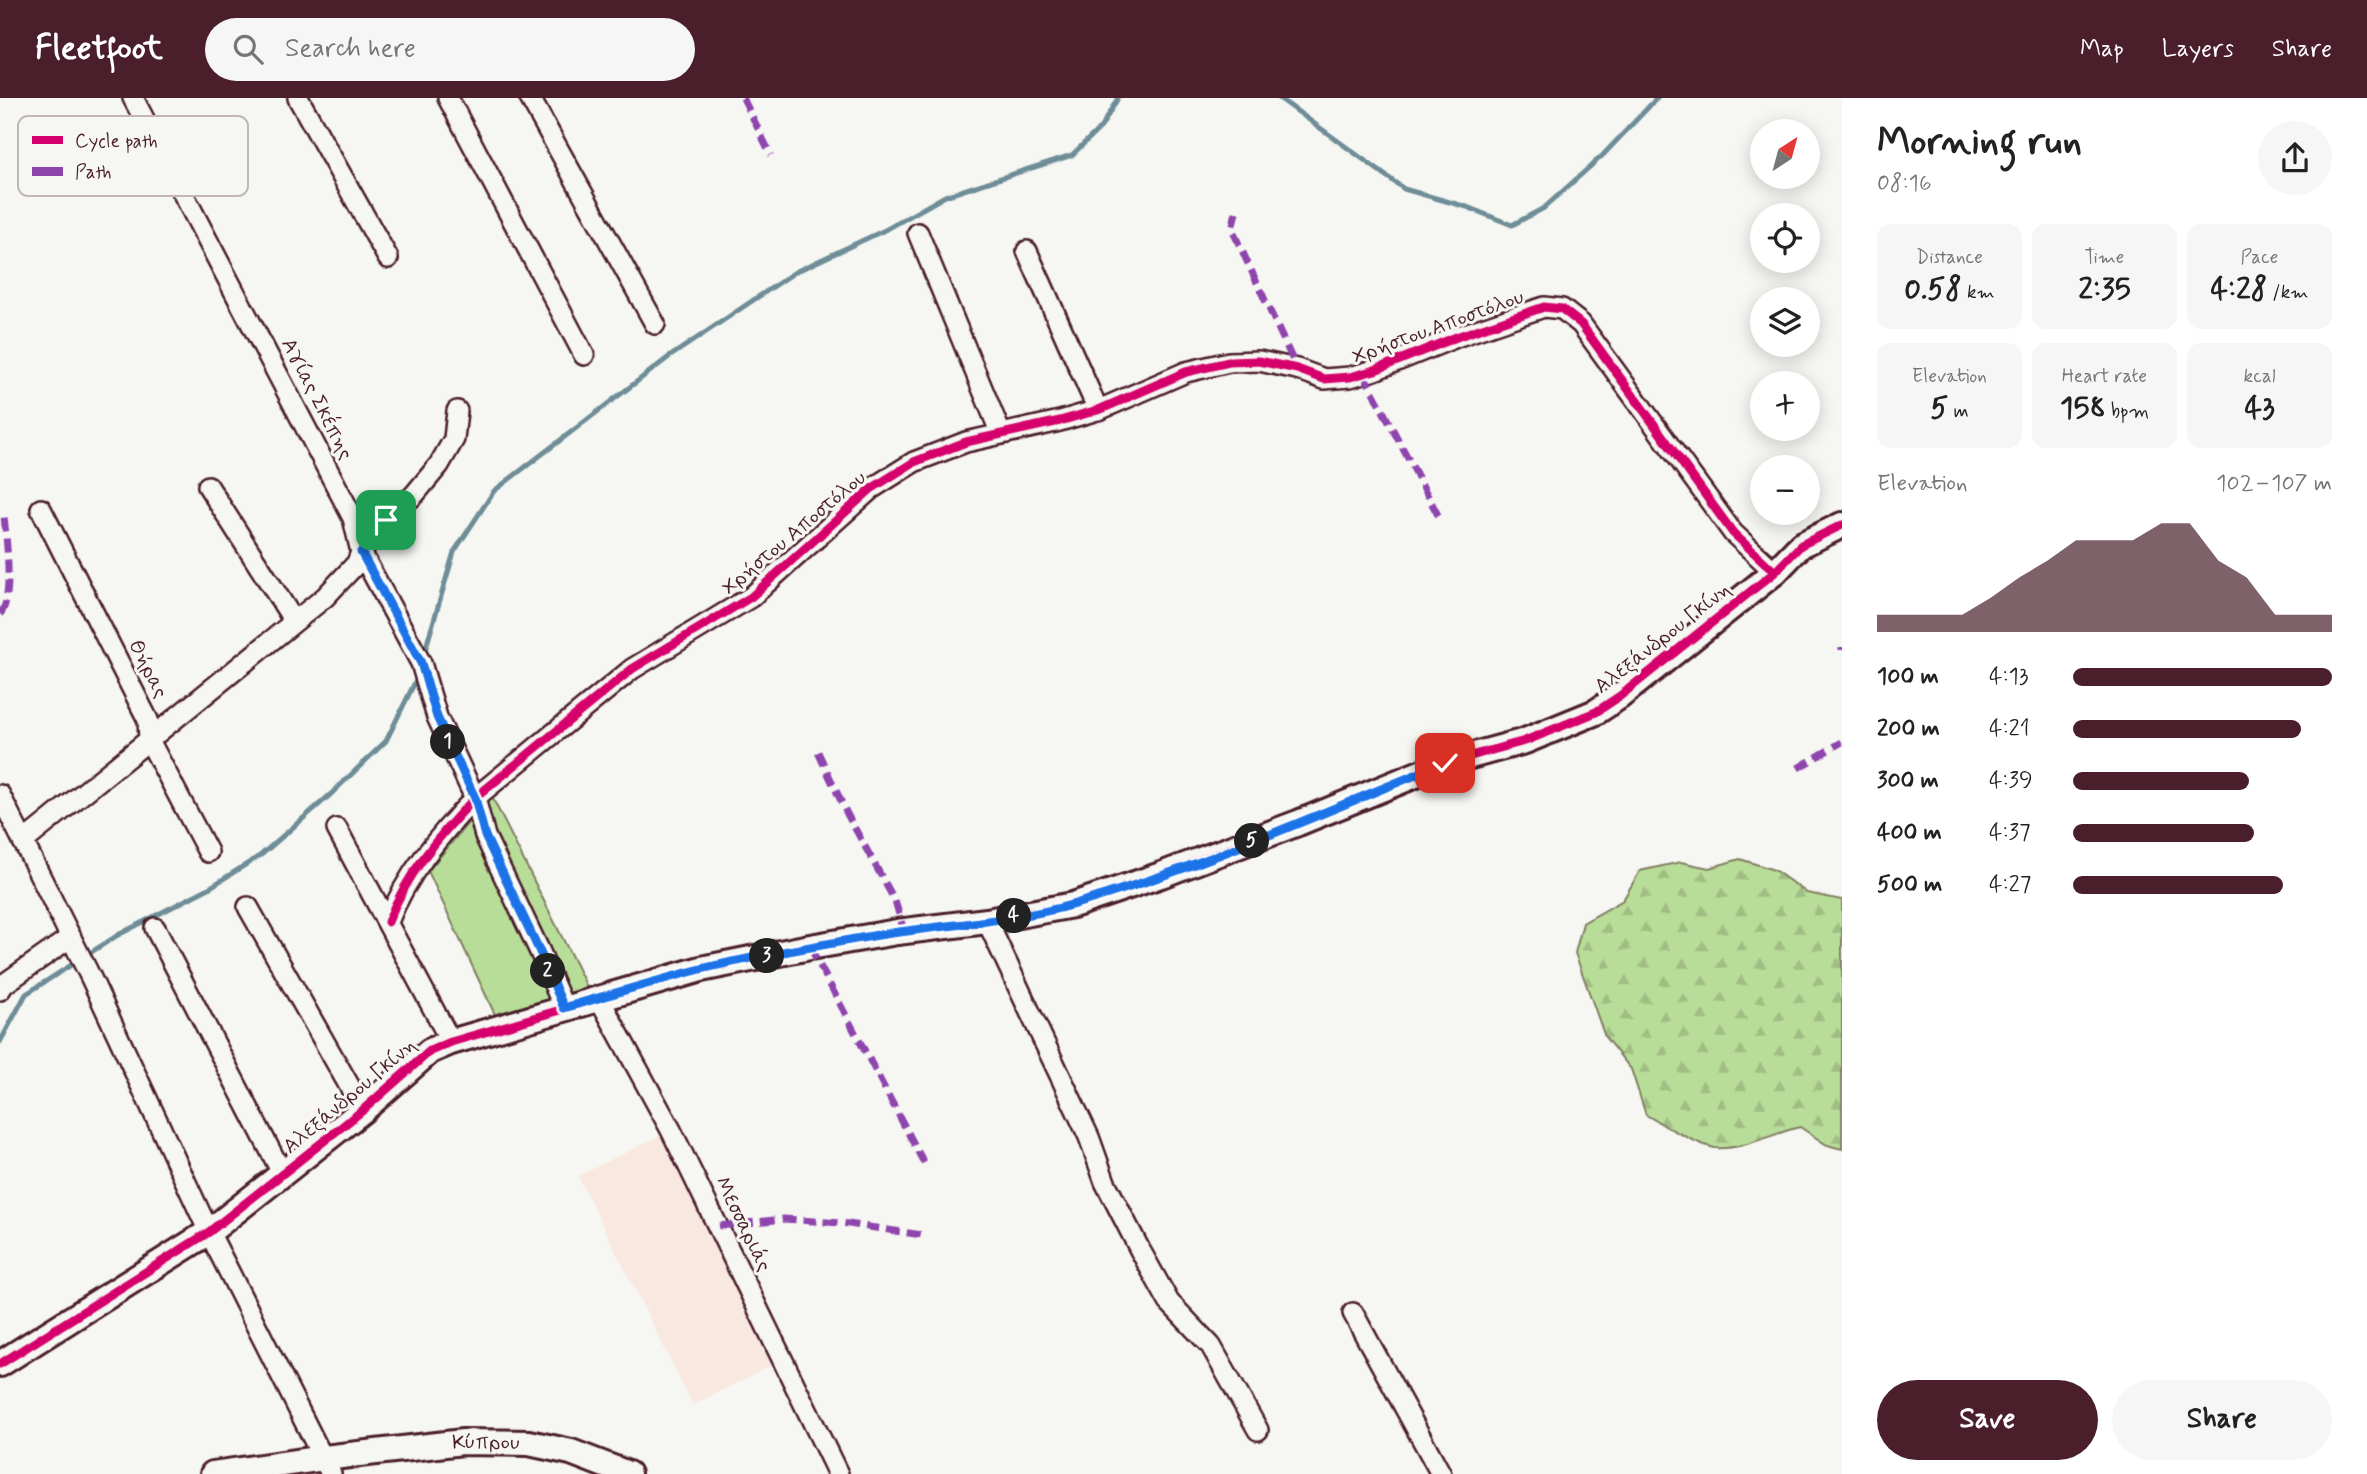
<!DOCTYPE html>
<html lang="en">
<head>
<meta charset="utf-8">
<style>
  body { margin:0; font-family:Mynerve,sans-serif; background:#f6f6f6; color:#222; height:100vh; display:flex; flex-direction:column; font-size:26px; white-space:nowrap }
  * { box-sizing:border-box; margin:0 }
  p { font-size:23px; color:#767676 }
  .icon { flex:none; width:38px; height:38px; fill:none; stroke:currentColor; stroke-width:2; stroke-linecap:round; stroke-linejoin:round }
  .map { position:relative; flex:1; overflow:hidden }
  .side { display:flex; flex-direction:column; background:#fff; width:525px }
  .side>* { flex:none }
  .needle { width:46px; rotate:36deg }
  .tools { position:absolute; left:1750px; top:21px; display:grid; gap:14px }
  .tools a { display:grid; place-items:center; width:70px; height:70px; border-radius:50%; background:#fff; box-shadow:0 4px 18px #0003; font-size:35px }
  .pin { position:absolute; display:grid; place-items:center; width:60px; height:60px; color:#fff; margin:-30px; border-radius:14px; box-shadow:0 4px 10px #0006 }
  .km { position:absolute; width:35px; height:35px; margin:-18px; border-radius:50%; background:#222; color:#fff; font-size:19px; line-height:35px; text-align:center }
  .round { display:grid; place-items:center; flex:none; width:74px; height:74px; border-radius:37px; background:#f6f6f6 }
  .head { display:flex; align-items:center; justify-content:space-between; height:119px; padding:0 35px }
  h1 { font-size:38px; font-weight:700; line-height:52px }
  .stats { display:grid; grid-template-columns:repeat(3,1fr); gap:10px; height:119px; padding:7px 35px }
  .stats div { display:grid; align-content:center; border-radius:14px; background:#f6f6f6; text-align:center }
  .stats b { font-size:30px; font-weight:700 }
  .stats small { font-size:19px; font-weight:400 }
  .stats p { font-size:19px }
  .chart { height:196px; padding:14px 35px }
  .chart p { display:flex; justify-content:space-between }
  .chart svg { width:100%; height:126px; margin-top:7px; fill:#4a1f2b; opacity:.7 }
  .primary-button { display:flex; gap:14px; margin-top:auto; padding:14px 35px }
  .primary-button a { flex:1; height:80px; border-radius:42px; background:#4a1f2b; color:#fff; font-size:28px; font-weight:700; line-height:80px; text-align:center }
  .primary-button a+a { background:#f6f6f6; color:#222 }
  ul { padding:0 35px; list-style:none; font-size:23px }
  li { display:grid; grid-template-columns:112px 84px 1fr; align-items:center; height:52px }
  li i { height:18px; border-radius:9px; background:#4a1f2b }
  header { display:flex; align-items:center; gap:42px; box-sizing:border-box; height:98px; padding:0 35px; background:#4a1f2b; color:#fff }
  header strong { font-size:33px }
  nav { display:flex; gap:38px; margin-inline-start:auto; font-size:24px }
  .search { width:490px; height:63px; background:#f6f6f6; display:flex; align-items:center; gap:18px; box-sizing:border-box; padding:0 24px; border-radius:38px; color:#767676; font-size:26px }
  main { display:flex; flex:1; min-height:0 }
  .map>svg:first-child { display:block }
  .built { fill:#f8e8df }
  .grass { fill:#b8dd98; stroke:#817e62; stroke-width:2 }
  .forest { fill:url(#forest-firs); stroke:#817e62; stroke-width:2 }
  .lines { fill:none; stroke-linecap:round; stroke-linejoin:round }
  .stream { stroke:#6e8d97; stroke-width:5 }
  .minor-casing { stroke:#4a1f2b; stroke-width:24 }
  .tertiary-casing { stroke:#4a1f2b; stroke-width:30 }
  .minor { stroke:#f6f6f2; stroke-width:19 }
  .tertiary { stroke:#f6f6f2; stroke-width:24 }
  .quiet { stroke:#8e44ad; stroke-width:7; stroke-dasharray:14 7; stroke-linecap:butt }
  .cycleway-casing { stroke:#f6f6f2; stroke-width:13 }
  .cycleway { stroke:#d6006c; stroke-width:9 }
  .route-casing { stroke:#fff; stroke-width:14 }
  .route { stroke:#1a73e8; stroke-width:9 }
  .labels { text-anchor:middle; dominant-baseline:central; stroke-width:6; stroke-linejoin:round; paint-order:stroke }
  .street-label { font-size:21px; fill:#4a1f2b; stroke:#f6f6f2 }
  .key { fill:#f6f6f2; stroke:#c2b6b6; stroke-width:2 }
  .key-label { font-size:19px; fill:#4a1f2b }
</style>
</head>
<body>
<header>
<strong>Fleetfoot</strong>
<div class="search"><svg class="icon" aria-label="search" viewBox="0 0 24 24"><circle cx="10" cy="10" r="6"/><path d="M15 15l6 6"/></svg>Search here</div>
<nav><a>Map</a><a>Layers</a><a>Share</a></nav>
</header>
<main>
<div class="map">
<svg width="1842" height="1376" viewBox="0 0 1842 1376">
  <defs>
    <pattern id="forest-firs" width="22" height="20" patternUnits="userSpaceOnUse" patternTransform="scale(1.75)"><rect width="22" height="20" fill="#b8dd98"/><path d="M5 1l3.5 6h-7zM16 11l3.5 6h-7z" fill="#a0bd83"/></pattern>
  </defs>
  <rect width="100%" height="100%" fill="#f6f6f2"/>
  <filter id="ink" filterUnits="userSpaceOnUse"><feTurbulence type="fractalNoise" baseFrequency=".0143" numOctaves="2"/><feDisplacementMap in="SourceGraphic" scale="14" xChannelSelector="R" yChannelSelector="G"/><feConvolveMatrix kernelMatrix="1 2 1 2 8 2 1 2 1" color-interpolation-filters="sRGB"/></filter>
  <g filter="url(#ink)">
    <path class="built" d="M664,1036L774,1266L693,1307L578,1078Z"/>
    <path class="grass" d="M491,697L590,895L497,921L428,773Z"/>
    <path class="forest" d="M1740,761L1774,772L1807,795L1842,802V1051L1827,1047L1800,1029C1773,1035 1744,1052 1715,1050C1698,1048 1662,1026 1646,1017L1631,971L1605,939L1575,855L1583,825L1623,802L1640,773L1681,764L1709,770Z"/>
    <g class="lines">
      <path class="stream" d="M1279,0L1404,91L1467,109L1512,127L1544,110L1603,57L1657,0
        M424,556L454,454L494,393L669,259L795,174L887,131L945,98L1072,57L1101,29L1118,0
        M0,944L26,896L118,837L209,790L261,757L330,697L386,643L419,576"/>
      <defs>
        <path id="minor" d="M298,0L388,160
          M448,0L584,257
          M530,0L655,226
          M918,135L1001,336
          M1027,153L1098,312
          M457,313L454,341L439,367L414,397L385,422L361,454L421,565L437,619L475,700L485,738L540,854L564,910
          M208,388L294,523
          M41,411L148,622L149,642L208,754
          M0,697L91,880L209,1134L331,1376
          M337,731L451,944
          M23,744L325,499L357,465L361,454L353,420L133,0
          M248,809L363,1012
          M987,823L1089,1039L1105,1084L1140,1152L1169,1204L1211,1248L1258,1332
          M388,824C406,777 440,736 475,700L632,571L751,499L871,391L914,364L966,344L1060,323L1101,311L1186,274L1229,264L1259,263L1297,271L1324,281L1350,279L1375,272L1459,238L1544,209L1562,211L1581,226L1733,435L1775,474
          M155,830L283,1077
          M0,892L4,886L71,839
          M599,900L671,1032L838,1376
          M1353,1215L1441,1376"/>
        <g id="tertiary">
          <path d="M0,1266L209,1134L363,1012L430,953L451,944L701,871L810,849L897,834L987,823L1073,807L1161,777L1298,725L1445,665L1525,643L1596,614L1620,598L1775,474L1801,447L1842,427"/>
          <path id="s1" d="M213,1376L324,1360L463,1344L529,1345L571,1354L628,1376"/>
        </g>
      </defs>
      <use href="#minor" class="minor-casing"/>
      <use href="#tertiary" class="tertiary-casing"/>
      <use href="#minor" class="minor"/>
      <use href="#tertiary" class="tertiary"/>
      <path class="quiet" d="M743,0L771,57
        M1236,114L1232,131L1297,271
        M1363,275L1439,419
        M0,516C14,502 6,438 4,418
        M1842,549V552
        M818,654L847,716L895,803L904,833
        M1798,670L1842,644
        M810,849L924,1065
        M719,1128L783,1121L842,1125L922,1137"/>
      <defs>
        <path id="cycleway" d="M388,824C406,777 440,736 475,700L632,571L751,499L871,391L914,364L966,344L1060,323L1101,311L1186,274L1229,264L1259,263L1297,271L1324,281L1350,279L1375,272L1459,238L1544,209L1562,211L1581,226L1733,435L1775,474
          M0,1266L209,1134L363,1012L430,953L451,944L701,871L810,849L897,834L987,823L1073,807L1161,777L1298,725L1445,665L1525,643L1596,614L1620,598L1775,474L1801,447L1842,427"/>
      </defs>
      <use href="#cycleway" class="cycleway-casing"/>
      <use href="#cycleway" class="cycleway"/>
    </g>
  </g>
  <g class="lines" filter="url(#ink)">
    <defs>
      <path id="route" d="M386,422L361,454L421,565L437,619L475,700L485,738L540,854L564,910C609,897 655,883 701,871C755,858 811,849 867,839C935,827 1008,825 1075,806C1202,769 1323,714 1445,665"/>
    </defs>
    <use href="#route" class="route-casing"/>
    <use href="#route" class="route"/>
  </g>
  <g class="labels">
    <g class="street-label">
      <text transform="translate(1438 229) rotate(-20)">Χρήστου Αποστόλου</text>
      <text transform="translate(317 301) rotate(63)">Αγίας Σκέπης</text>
      <text transform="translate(794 435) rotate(-40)">Χρήστου Αποστόλου</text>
      <text transform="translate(1663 540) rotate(-38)">Αλεξάνδρου Γκίνη</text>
      <text transform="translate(148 571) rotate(63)">Θήρας</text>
      <text transform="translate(350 998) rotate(-40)">Αλεξάνδρου Γκίνη</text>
      <text transform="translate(743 1126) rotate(64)">Μεσσαριάς</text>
      <text stroke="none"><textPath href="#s1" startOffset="275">Κύπρου</textPath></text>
    </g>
  </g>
  <rect x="18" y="18" width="230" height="80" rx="10" class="key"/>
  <rect x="32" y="38" width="31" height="8" fill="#d6006c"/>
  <rect x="32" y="69" width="31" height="9" fill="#8e44ad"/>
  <g class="key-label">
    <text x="75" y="49">Cycle path</text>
    <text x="75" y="80">Path</text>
  </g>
</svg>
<div class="tools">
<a><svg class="needle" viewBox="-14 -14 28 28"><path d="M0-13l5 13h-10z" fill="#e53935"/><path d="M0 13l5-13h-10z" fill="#767676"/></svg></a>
<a><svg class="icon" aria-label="locate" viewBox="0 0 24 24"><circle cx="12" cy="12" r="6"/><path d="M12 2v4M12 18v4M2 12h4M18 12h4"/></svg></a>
<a><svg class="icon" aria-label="layers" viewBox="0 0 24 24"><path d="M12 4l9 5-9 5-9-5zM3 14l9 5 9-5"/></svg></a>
<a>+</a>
<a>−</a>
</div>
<div class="pin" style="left:386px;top:422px;background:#1e9e55"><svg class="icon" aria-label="arrive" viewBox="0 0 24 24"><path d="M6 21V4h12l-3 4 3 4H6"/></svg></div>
<div class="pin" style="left:1445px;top:665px;background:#d93025"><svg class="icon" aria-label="check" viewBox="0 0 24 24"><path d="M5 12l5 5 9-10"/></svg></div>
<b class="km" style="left:448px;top:644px">1</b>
<b class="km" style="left:548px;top:873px">2</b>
<b class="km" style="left:767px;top:858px">3</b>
<b class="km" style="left:1014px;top:818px">4</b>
<b class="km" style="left:1252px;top:743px">5</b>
</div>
<section class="side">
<div class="head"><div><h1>Morning run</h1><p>08:16</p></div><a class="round"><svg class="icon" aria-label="share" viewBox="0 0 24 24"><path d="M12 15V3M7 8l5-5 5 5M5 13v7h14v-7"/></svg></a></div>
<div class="stats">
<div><p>Distance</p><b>0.58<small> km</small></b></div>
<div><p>Time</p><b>2:35</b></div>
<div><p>Pace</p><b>4:28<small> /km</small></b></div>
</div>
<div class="stats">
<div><p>Elevation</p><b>5<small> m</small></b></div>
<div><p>Heart rate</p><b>158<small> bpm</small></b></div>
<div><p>kcal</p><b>43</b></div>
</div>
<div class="chart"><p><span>Elevation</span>102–107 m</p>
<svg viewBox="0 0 160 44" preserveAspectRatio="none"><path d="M0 44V38L10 38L20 38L30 38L40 32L50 25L60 19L70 12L80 12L90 12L100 6L110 6L120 19L130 25L140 38L150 38L160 38V44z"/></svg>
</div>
<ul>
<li><b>100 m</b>4:13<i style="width:100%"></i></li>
<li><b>200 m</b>4:21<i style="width:88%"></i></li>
<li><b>300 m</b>4:39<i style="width:68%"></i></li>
<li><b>400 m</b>4:37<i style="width:70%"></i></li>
<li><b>500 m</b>4:27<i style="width:81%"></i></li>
</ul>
<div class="primary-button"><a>Save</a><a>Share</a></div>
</section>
</main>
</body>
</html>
